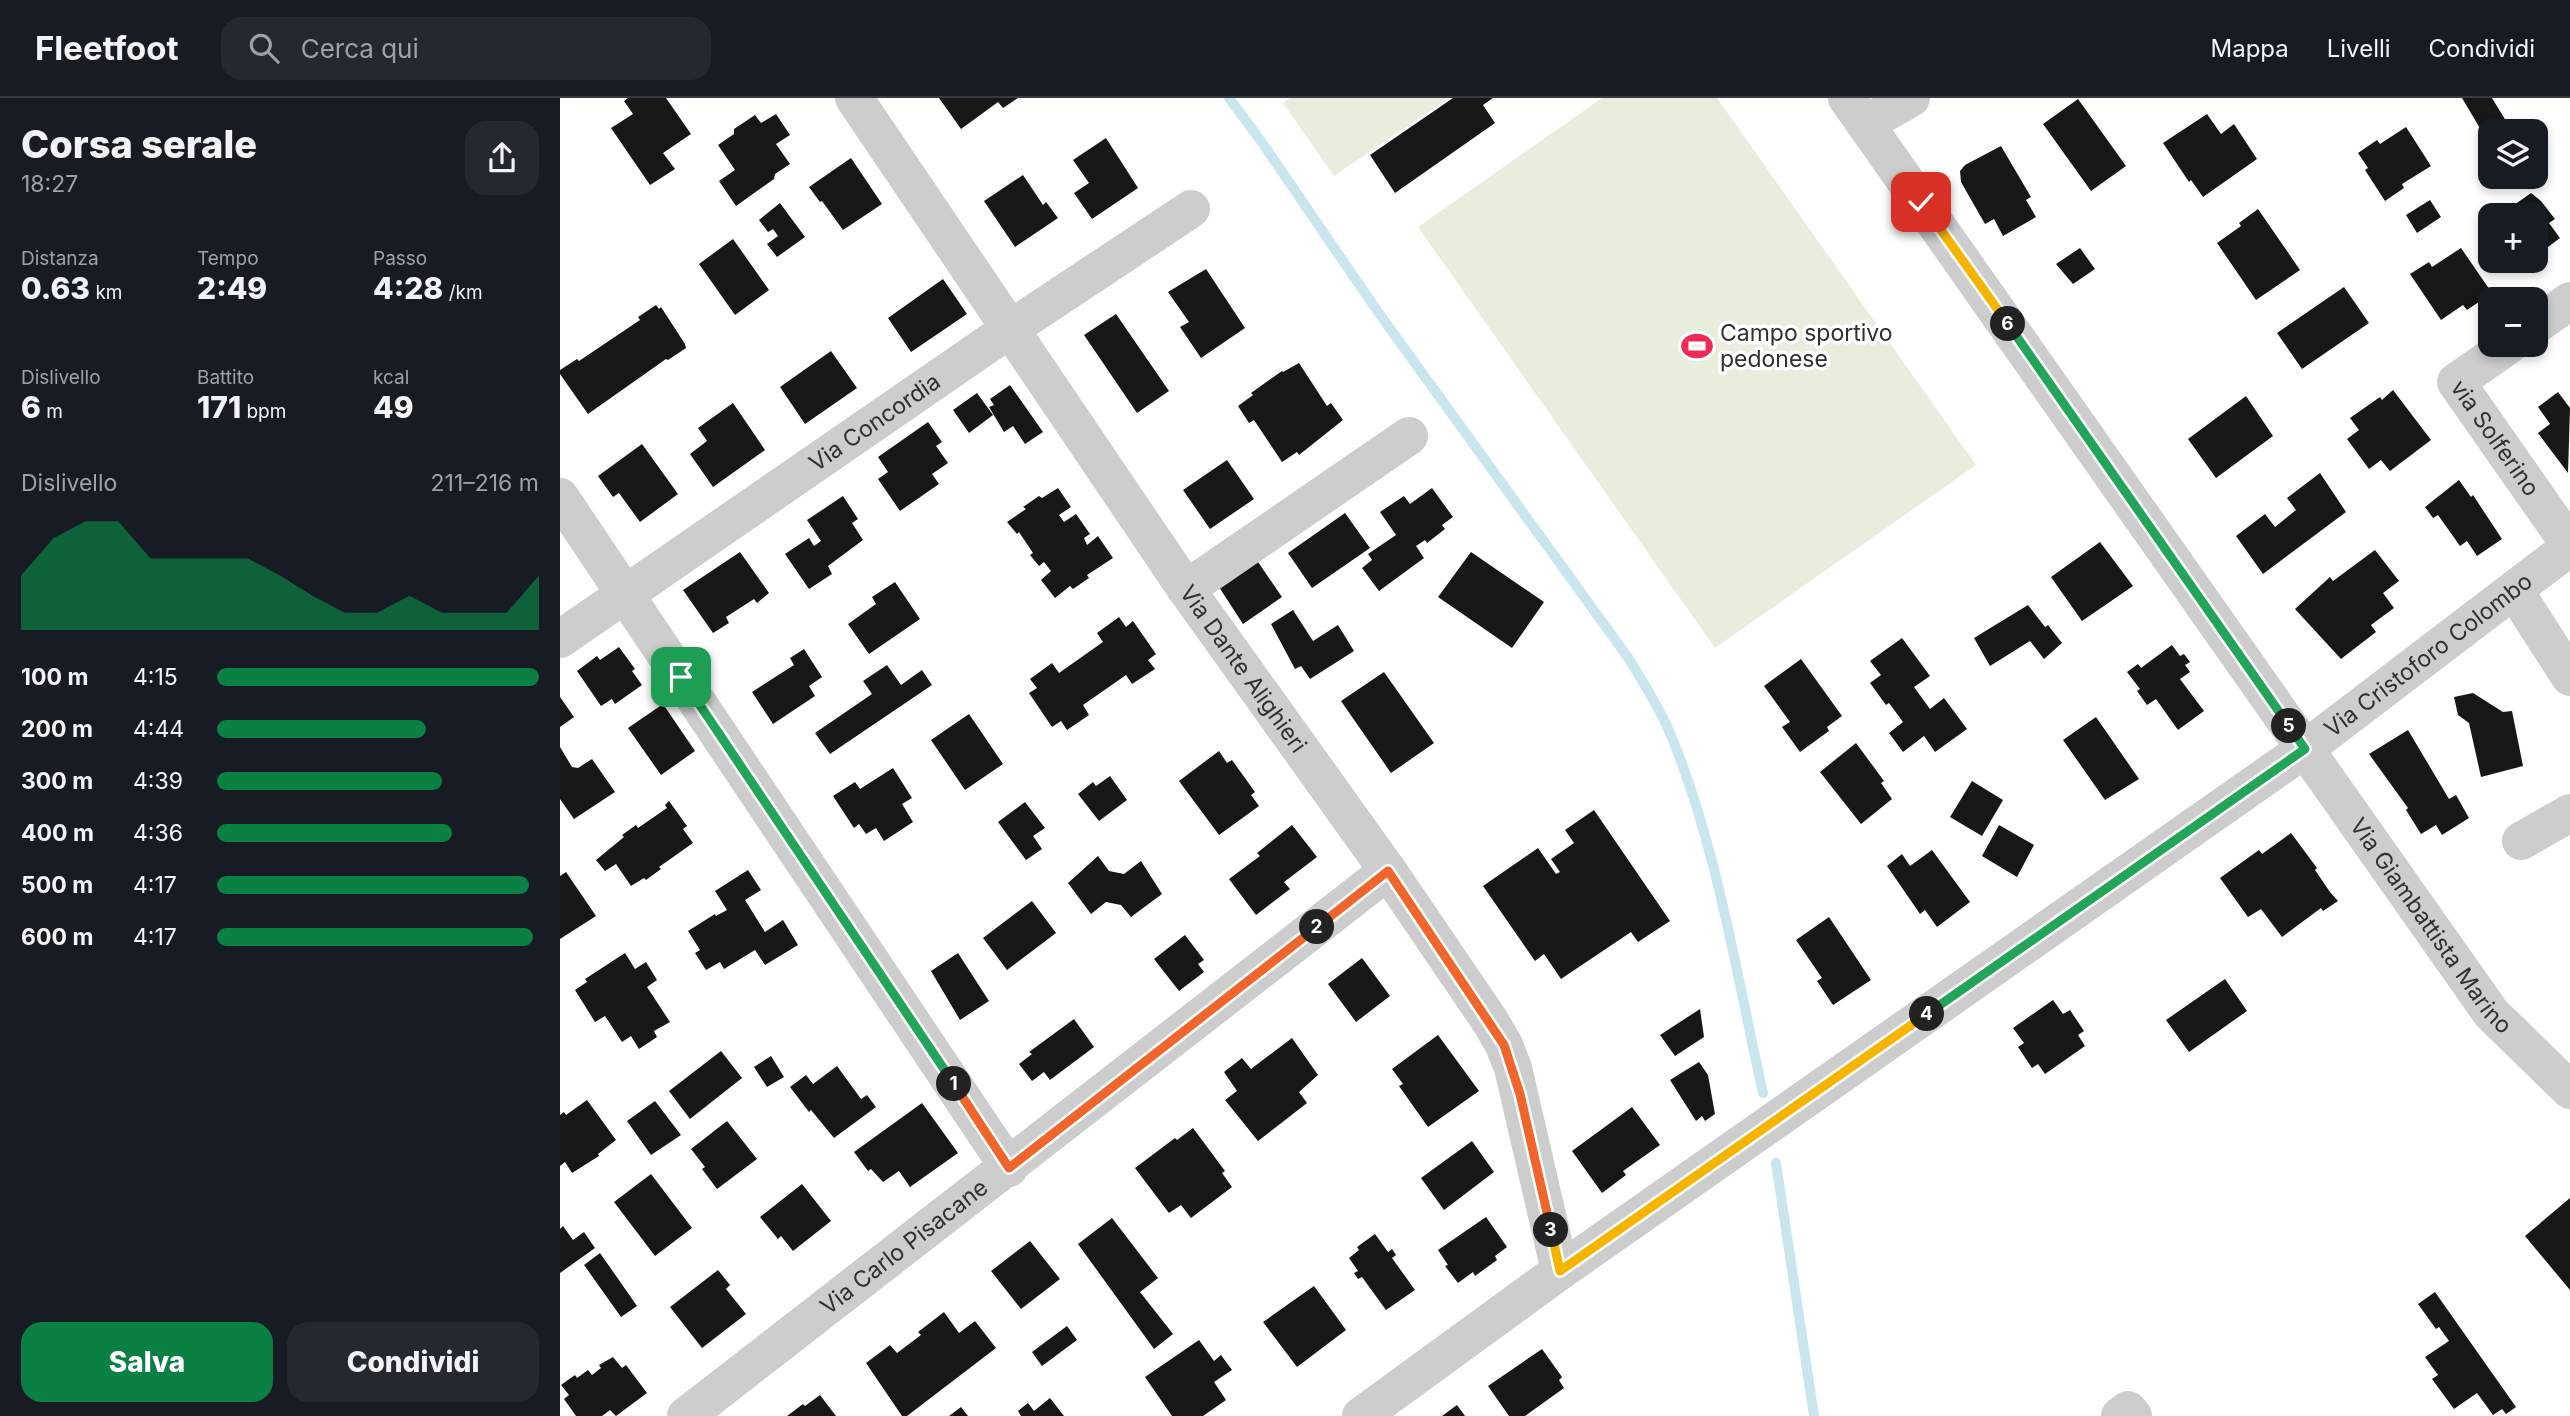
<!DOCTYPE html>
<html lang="it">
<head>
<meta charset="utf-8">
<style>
  body { margin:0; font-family:Inter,sans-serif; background:#242831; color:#f1f3f6; height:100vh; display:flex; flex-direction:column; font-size:26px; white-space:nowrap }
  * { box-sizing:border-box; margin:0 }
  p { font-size:23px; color:#9ea1a6 }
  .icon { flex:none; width:38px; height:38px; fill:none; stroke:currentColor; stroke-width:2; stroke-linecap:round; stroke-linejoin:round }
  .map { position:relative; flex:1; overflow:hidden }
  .side { display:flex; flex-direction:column; background:#171b24; width:560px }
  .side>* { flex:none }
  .fabs { position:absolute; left:1918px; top:21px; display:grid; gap:14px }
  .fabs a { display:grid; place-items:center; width:70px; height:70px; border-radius:14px; background:#171b24; box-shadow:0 4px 10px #0003; font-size:35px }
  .pin { position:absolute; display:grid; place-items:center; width:60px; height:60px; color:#fff; margin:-30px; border-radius:14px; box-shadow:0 4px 10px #0006 }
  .km { position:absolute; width:35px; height:35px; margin:-18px; border-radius:50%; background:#222; color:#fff; font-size:19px; line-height:35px; text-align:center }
  .round { display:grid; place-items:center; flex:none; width:74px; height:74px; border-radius:21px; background:#242831 }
  .headline { display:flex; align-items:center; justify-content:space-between; height:119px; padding:0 21px }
  h1 { font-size:38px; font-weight:800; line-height:52px }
  .stats { display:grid; grid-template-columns:repeat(3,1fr); gap:10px; height:119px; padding:7px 21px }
  .stats div { display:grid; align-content:center }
  .stats b { font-size:30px; font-weight:800 }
  .stats small { font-size:19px; font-weight:400 }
  .stats p { font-size:19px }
  .chart { height:196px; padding:14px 21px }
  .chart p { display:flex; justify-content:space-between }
  .chart svg { width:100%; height:126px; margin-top:7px; fill:#0b8043; opacity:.7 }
  .primary-button { display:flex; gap:14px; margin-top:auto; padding:14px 21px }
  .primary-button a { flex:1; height:80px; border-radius:21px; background:#0b8043; color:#fff; font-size:28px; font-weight:800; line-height:80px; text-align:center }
  .primary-button a+a { background:#242831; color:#f1f3f6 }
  ul { padding:0 21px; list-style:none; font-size:23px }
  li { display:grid; grid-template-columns:112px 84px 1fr; align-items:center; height:52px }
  li i { height:18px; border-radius:9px; background:#0b8043 }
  header { display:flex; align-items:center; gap:42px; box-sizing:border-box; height:98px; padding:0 35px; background:#171b24; border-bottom:2px solid #363941 }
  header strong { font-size:33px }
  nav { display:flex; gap:38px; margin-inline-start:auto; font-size:24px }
  .search { width:490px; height:63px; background:#242831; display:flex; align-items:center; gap:18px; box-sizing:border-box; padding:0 24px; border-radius:21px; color:#9ea1a6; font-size:26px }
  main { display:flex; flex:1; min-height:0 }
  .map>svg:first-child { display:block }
  .green { fill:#e8eddd }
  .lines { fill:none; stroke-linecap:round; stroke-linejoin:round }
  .stream { stroke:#c9e5ee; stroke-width:10 }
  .building { fill:#171717 }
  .minor { stroke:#cdcdcd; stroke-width:38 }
  .split-1-casing { stroke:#fff; stroke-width:14 }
  .split-2-casing { stroke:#fff; stroke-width:14 }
  .split-3-casing { stroke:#fff; stroke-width:14 }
  .split-4-casing { stroke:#fff; stroke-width:14 }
  .split-5-casing { stroke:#fff; stroke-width:14 }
  .split-6-casing { stroke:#fff; stroke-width:14 }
  .split-7-casing { stroke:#fff; stroke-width:14 }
  .split-1 { stroke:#22a559; stroke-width:9 }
  .split-2 { stroke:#f0652b; stroke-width:9 }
  .split-3 { stroke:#f0652b; stroke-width:9 }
  .split-4 { stroke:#f5b400; stroke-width:9 }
  .split-5 { stroke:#22a559; stroke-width:9 }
  .split-6 { stroke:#22a559; stroke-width:9 }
  .split-7 { stroke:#f5b400; stroke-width:9 }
  .labels { text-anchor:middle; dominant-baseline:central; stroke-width:7; stroke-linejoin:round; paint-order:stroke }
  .poi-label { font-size:23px; fill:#303030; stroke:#fff; text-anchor:start }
  .street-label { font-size:23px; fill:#303030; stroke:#fff }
</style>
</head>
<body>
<header>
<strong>Fleetfoot</strong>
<div class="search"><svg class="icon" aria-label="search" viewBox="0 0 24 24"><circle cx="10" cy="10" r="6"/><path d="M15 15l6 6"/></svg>Cerca qui</div>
<nav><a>Mappa</a><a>Livelli</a><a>Condividi</a></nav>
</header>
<main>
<section class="side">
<div class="headline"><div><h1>Corsa serale</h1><p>18:27</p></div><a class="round"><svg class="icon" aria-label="share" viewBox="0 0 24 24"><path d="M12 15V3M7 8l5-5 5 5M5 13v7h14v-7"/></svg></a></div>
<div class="stats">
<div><p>Distanza</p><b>0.63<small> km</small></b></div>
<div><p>Tempo</p><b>2:49</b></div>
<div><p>Passo</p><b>4:28<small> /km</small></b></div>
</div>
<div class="stats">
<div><p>Dislivello</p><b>6<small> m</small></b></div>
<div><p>Battito</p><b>171<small> bpm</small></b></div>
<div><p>kcal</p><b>49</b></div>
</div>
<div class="chart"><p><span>Dislivello</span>211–216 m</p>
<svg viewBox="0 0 160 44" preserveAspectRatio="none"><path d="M0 44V25L10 12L20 6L30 6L40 19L50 19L60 19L70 19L80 25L90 32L100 38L110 38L120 32L130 38L140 38L150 38L160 25V44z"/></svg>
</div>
<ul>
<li><b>100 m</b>4:15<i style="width:100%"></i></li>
<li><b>200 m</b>4:44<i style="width:65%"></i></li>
<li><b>300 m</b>4:39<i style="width:70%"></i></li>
<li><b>400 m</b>4:36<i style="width:73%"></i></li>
<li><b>500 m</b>4:17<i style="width:97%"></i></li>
<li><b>600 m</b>4:17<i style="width:98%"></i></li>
</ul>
<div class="primary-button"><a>Salva</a><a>Condividi</a></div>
</section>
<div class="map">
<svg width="2010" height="1318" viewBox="0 0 2010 1318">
  <rect width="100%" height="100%" fill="#fff"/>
  <path class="green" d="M730,0H889L774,78L723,5Z
    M1042,0H1157L1416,367L1155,550L858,129Z"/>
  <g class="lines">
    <path class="stream" d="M669,0L701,43L818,214L1069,561C1084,586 1101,612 1112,640C1157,750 1177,879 1203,995
      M1216,1065L1254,1318"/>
  </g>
  <path class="building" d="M68,0H106L131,36L103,55L115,71L90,87L51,30L73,16L64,3Z
    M379,0H458L443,10L438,4L401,31Z
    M893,0H933L923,7L935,25L835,95L810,57Z
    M1902,0H1932L1946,23L1924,37Z
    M1518,1L1566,68L1531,93L1483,26Z
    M216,16L230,37L216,46L230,66L215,76L214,81L176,108L159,83L175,72L158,47L174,36V31L195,17L201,25Z
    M1647,16L1661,36L1674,26L1697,61L1643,99L1631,82L1629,84L1603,45Z
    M1846,29L1871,68L1842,86L1844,90L1825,103L1805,72L1808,70L1798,55L1817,42L1820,46Z
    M546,40L578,90L532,121L514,95L529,85L513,62Z
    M1441,48L1471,99L1466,102L1476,119L1443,138L1434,121L1425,126L1401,84L1400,73L1405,67Z
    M291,60L322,106L283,132L262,103L260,104L249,89Z
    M463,77L483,107L486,104L498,120L455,149L424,103Z
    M1971,95L1981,103L1995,121L1989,125L2000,140L1976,158V117H1940Z
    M1870,102L1881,119L1857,135L1846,117Z
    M220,105L245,139L217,159L207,146L218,138L213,131L208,134L199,122Z
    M1698,111L1740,172L1696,202L1657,145L1681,128L1679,125Z
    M173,141L209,192L175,217L139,166Z
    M1520,150L1535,171L1513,186L1496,166Z
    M1901,150L1932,195L1907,212L1903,207L1881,222L1850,176L1869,164L1872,169Z
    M646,171L685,230L641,260L620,229L629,224L608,194Z
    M383,181L407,216L351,254L328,220Z
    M1784,189L1809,225L1742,271L1717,235Z
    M96,207L99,211L101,209L125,246L126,250L108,262L106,261L28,316L0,276V272L17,261L19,263L80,222L78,219Z
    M556,216L609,293L577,315L524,237Z
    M271,253L297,290L245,326L220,289Z
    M739,265L767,308L771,305L783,322L739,357L737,354L722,364L694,322L689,325L678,308L693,297L691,295L722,273L723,274Z
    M450,287L483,334L465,346L453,328L444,334L429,309L434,307L430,301Z
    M1833,292L1871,342L1830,373L1821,362L1809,371L1787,341L1799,332L1790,320L1820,299L1822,302Z
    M1998,294L2010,310L2008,375L1978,335L1990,326L1978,309Z
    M417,295L433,317L409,335L393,312Z
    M1686,298L1713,338L1656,380L1628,341Z
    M173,305L205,352L153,389L130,356L147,343L138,330Z
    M368,324L382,344L376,348L388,365L372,376L379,386L340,413L318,381L328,374L318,359Z
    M82,346L118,396L80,424L59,395L53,399L38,378Z
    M667,362L694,401L650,431L623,392Z
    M1760,375L1786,414L1703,476L1676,438L1705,416L1715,429L1736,412L1727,400Z
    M1899,382L1911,399L1913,397L1942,441L1917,458L1907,443L1900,448L1878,417L1873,420L1865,409Z
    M498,390L511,409L499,417L504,424L516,416L530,436L524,440L527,447L538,438L553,460L527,477L529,480L513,491L510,488L495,500L481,482L491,473L484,464L479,468L470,457L473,455L459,434L457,436L447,424L466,411L463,409L479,398L482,400Z
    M872,390L893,419L882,427L885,431L867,445L865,442L856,448L864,460L819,493L802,470L812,462L808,456L836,437L820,414L844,398L850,406Z
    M283,398L298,421L292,425L303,442L268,468L272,476L249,491L225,456L249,440L254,448L261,443L247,422Z
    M785,415L810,450L752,490L728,455Z
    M1540,444L1573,488L1522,523L1491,479Z
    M1815,452L1839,483L1823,495L1834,510L1811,527L1816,534L1781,561L1735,511L1770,479L1773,483Z
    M180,454L209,495L197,505L194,501L166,519L169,525L153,535L123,492Z
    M911,454L984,504L952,550L878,499Z
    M698,464L722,499L683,526L657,486Z
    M335,484L360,521L309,556L288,526L316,506L312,499Z
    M1468,507L1485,529L1488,527L1502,545L1484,561L1470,543L1430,568L1414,540Z
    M733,512L753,543L778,527L794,553L750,581L741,568L735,571L711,526Z
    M559,519L566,529L573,523L596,556L588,562L595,571L572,586L566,577L523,607L529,617L507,632L501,623L492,629L469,595L477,590L470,581L492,565L499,575L543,544L537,535Z
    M1342,540L1370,578L1354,589L1370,611L1384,600L1407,631L1375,654L1364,638L1343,654L1329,635L1343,624L1329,605L1326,607L1310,585L1321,577L1310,563Z
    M1612,547L1620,558L1624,556L1630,564L1625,567L1630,574L1620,581L1644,613L1618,632L1596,601L1587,607L1577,593L1580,591L1567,574L1578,566L1581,570Z
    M59,549L75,571L72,573L82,587L55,606L52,601L41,608L17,573L37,558L40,562Z
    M244,551L262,579L249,588L255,598L213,626L192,594L234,567L230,560Z
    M1241,561L1282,618L1267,629L1269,633L1240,654L1222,629L1230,624L1204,588Z
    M327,567L341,587L362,572L372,587L270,656L255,635L312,596L303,583Z
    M824,574L874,645L831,675L781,603Z
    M1913,595L1943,614L1952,613L1963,668L1921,679L1909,625L1898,617L1894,599Z
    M0,599L14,619L0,629Z
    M103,606L135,653L101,677L68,630Z
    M409,616L443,666L405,692L371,642Z
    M1536,619L1579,681L1545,702L1503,642Z
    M1848,632L1889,701L1896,697L1909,720L1882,737L1876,727L1861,736L1846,712L1848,710L1809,656Z
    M1296,645L1324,683L1321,685L1332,701L1301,726L1260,674Z
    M0,649L12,669L18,670L32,661L55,694L14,721L0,701Z
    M659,653L667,665L672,662L695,694L691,697L699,708L659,737L619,683Z
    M333,670L352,700L342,706L353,724L324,743L316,730L306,736L299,726L294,730L273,698L295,684L300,691Z
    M550,678L567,702L539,723L518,696L533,684L536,688Z
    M1412,683L1443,702L1422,738L1390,719Z
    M109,703L127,728L123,731L133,745L99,769L101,771L86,782L84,780L71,788L56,766L45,773L36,762L64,739L62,737L76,727L78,730L107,710L105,707Z
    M465,704L485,730L473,738L482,751L466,762L438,724Z
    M1034,712L1110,823L1078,844L1071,834L1001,881L984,856L975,863L923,788L978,750L996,776L1000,774L991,761L1014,745L1005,732Z
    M732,727L757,759L724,784L730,791L696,817L669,781L700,758L697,755Z
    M1439,727L1474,747L1457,779L1422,758Z
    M1731,735L1757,770L1755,772L1770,794L1778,803L1763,813L1761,810L1722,839L1701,811L1688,819L1660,780L1699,752L1702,756Z
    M1372,752L1410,804L1377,829L1365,812L1360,816L1327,768L1342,756L1350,768Z
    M538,758L549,773L564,776L581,763L602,796L571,819L561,807L546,804L531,816L508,785Z
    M188,772L201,792L185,802L205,834L223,822L238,847L205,867L195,852L164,871L160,864L146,872L135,855L140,852L128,833L155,816L156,818L167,812L155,793Z
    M6,774L36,818L0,841V778Z
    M472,803L496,835L447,872L423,840Z
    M1269,819L1311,882L1273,907L1257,883L1262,880L1236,842Z
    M625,837L644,862L638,866L644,874L619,893L594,861Z
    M65,855L75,871L86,864L97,882L87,889L110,924L94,933L97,939L79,951L71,938L62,944L45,918L35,924L15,892L27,884L25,881Z
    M398,855L429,903L400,922L371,873Z
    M802,860L830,898L796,924L768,886Z
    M1665,881L1687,913L1629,954L1606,922Z
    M1493,902L1503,916L1510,912L1524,933L1518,937L1525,948L1485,976L1478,966L1472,970L1458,949L1464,945L1453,930Z
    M1140,911L1144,939L1115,958L1100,937Z
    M514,921L534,949L490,982L484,974L472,983L459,966L472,956L469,954Z
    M878,937L919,993L868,1029L839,988L843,986L832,971Z
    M732,940L758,977L739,994L747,1005L698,1043L665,1002L677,993L664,974L682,960L691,971Z
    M161,953L182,980L130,1021L109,993Z
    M211,958L224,979L207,989L194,969Z
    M1139,964L1148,977L1155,1016L1145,1023L1142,1018L1136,1023L1110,982Z
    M277,968L301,1001L307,997L316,1009L274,1040L251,1012L249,1014L230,989L246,977L253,986Z
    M27,1002L56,1042L38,1056L39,1058L12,1075L5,1064L0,1068V1017L4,1014L6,1017Z
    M95,1003L121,1037L91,1057L67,1023Z
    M362,1005L398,1055L350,1089L339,1073L323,1084L311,1071L308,1073L294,1054Z
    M1072,1009L1100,1047L1063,1073L1066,1077L1042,1095L1012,1053Z
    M167,1023L197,1061L157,1091L142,1071L145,1069L131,1051Z
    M633,1030L665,1073L662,1075L672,1089L631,1120L621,1107L609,1115L575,1070L615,1040L617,1042Z
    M912,1043L934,1074L884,1112L861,1080Z
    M91,1076L132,1130L95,1158L54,1104Z
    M242,1086L271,1123L233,1153L221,1138L218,1141L200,1119Z
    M2010,1100V1192L1965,1138Z
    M926,1119L947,1149L935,1158L937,1162L915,1178L913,1174L898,1185L885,1168L888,1167L878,1152Z
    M552,1120L598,1180L580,1194L613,1236L594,1251L518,1146Z
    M3,1128L13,1142L24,1134L35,1150L0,1175V1131Z
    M815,1136L828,1154L832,1151L836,1157L832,1160L855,1192L826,1212L802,1179L798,1181L794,1175L798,1173L789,1160L799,1152L797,1149Z
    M470,1143L500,1181L461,1211L431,1173Z
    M40,1155L77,1208L61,1219L24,1167Z
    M158,1172L170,1187L166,1191L186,1216L142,1250L110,1209Z
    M754,1188L786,1232L737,1269L703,1224Z
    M1875,1194L1956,1309L1946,1316L1942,1311L1933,1317L1917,1295L1894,1311L1872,1281L1878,1277L1865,1259L1889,1243L1879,1229L1876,1231L1858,1206Z
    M384,1214L399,1235L415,1223L436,1250L347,1318H342L306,1265L330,1247L337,1255L361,1237L358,1234Z
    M507,1228L517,1242L482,1268L472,1254Z
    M639,1242L654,1263L661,1257L672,1272L654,1284L666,1302L643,1318H612L585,1279Z
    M982,1251L1002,1279L999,1282L1004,1290L965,1318H949L928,1288Z
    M53,1259L62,1270L66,1267L87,1295L56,1318L50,1312L42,1318H16L4,1301L9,1297L1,1287L15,1277L17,1280L28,1272L32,1277L41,1270L39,1267Z
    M260,1297L276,1318H227L243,1306L245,1308Z
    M490,1300L504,1318H461L458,1313L468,1305L474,1313Z
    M897,1307L905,1318H882Z
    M401,1309L408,1318H389Z"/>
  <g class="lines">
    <g class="minor">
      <path id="s1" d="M294,0L626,491L828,773L930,923L944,947L953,970L1000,1173"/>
      <path id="s2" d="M1287,0L1931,915L2010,992"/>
      <path d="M1307,25L1351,0"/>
      <path d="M1976,227L2010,203"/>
      <path id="s3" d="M1949,247L1896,284L2010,447"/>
      <path d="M0,399L449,1070"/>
      <path d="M626,491L849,338"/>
      <path d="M1954,492L2010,579"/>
      <path id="s4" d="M0,541L450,231L631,111"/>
      <path d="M1961,743L2010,715"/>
      <path id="s5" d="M126,1318L828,773"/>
      <path id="s6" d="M801,1318L1000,1173L1745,651L2010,449"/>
      <path d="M1560,1318L1568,1312L1573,1318"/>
    </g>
  </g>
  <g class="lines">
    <defs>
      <path id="split-1" d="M121,579L394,986"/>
      <path id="split-2" d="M394,986L449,1070L757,829"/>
      <path id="split-3" d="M757,829L828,773L944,947L960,996L991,1132"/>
      <path id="split-4" d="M991,1132L1000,1173L1367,916"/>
      <path id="split-5" d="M1367,916L1745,651L1729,628"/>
      <path id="split-6" d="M1448,226L1729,628"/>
      <path id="split-7" d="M1361,104L1448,226"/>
    </defs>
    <use href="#split-1" class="split-1-casing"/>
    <use href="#split-2" class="split-2-casing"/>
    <use href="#split-3" class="split-3-casing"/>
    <use href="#split-4" class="split-4-casing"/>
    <use href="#split-5" class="split-5-casing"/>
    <use href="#split-6" class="split-6-casing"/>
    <use href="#split-7" class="split-7-casing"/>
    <use href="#split-1" class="split-1"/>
    <use href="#split-2" class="split-2"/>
    <use href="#split-3" class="split-3"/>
    <use href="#split-4" class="split-4"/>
    <use href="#split-5" class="split-5"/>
    <use href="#split-6" class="split-6"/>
    <use href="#split-7" class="split-7"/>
  </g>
  <defs>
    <symbol id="stadium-bare" viewBox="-9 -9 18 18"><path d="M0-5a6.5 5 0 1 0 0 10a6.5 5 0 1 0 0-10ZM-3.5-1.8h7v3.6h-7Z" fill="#ed2b55" stroke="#fff" stroke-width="2.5" paint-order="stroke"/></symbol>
  </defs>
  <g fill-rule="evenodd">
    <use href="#stadium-bare" x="1115" y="226" width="44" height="44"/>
  </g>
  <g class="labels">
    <g class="poi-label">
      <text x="1160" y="235">Campo sportivo<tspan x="1160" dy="26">pedonese</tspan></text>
    </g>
    <g class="street-label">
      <text stroke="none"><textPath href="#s4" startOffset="382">Via Concordia</textPath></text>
      <text stroke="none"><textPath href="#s3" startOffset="133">via Solferino</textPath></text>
      <text stroke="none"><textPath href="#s6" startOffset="1311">Via Cristoforo Colombo</textPath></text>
      <text stroke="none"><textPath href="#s1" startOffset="691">Via Dante Alighieri</textPath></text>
      <text stroke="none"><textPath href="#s2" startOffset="1013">Via Giambattista Marino</textPath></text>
      <text stroke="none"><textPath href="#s5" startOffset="276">Via Carlo Pisacane</textPath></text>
    </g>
  </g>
</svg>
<div class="fabs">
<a><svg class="icon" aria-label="layers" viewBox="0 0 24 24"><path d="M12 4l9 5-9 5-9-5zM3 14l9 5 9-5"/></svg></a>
<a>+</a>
<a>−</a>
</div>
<div class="pin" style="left:121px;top:579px;background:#1e9e55"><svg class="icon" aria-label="arrive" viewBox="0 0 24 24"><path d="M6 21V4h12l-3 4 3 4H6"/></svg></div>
<div class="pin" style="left:1361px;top:104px;background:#d93025"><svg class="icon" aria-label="check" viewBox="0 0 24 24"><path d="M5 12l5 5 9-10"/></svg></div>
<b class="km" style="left:394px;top:986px">1</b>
<b class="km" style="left:757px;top:829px">2</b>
<b class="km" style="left:991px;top:1132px">3</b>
<b class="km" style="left:1367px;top:916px">4</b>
<b class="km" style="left:1729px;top:628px">5</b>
<b class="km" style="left:1448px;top:226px">6</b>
</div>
</main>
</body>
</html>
